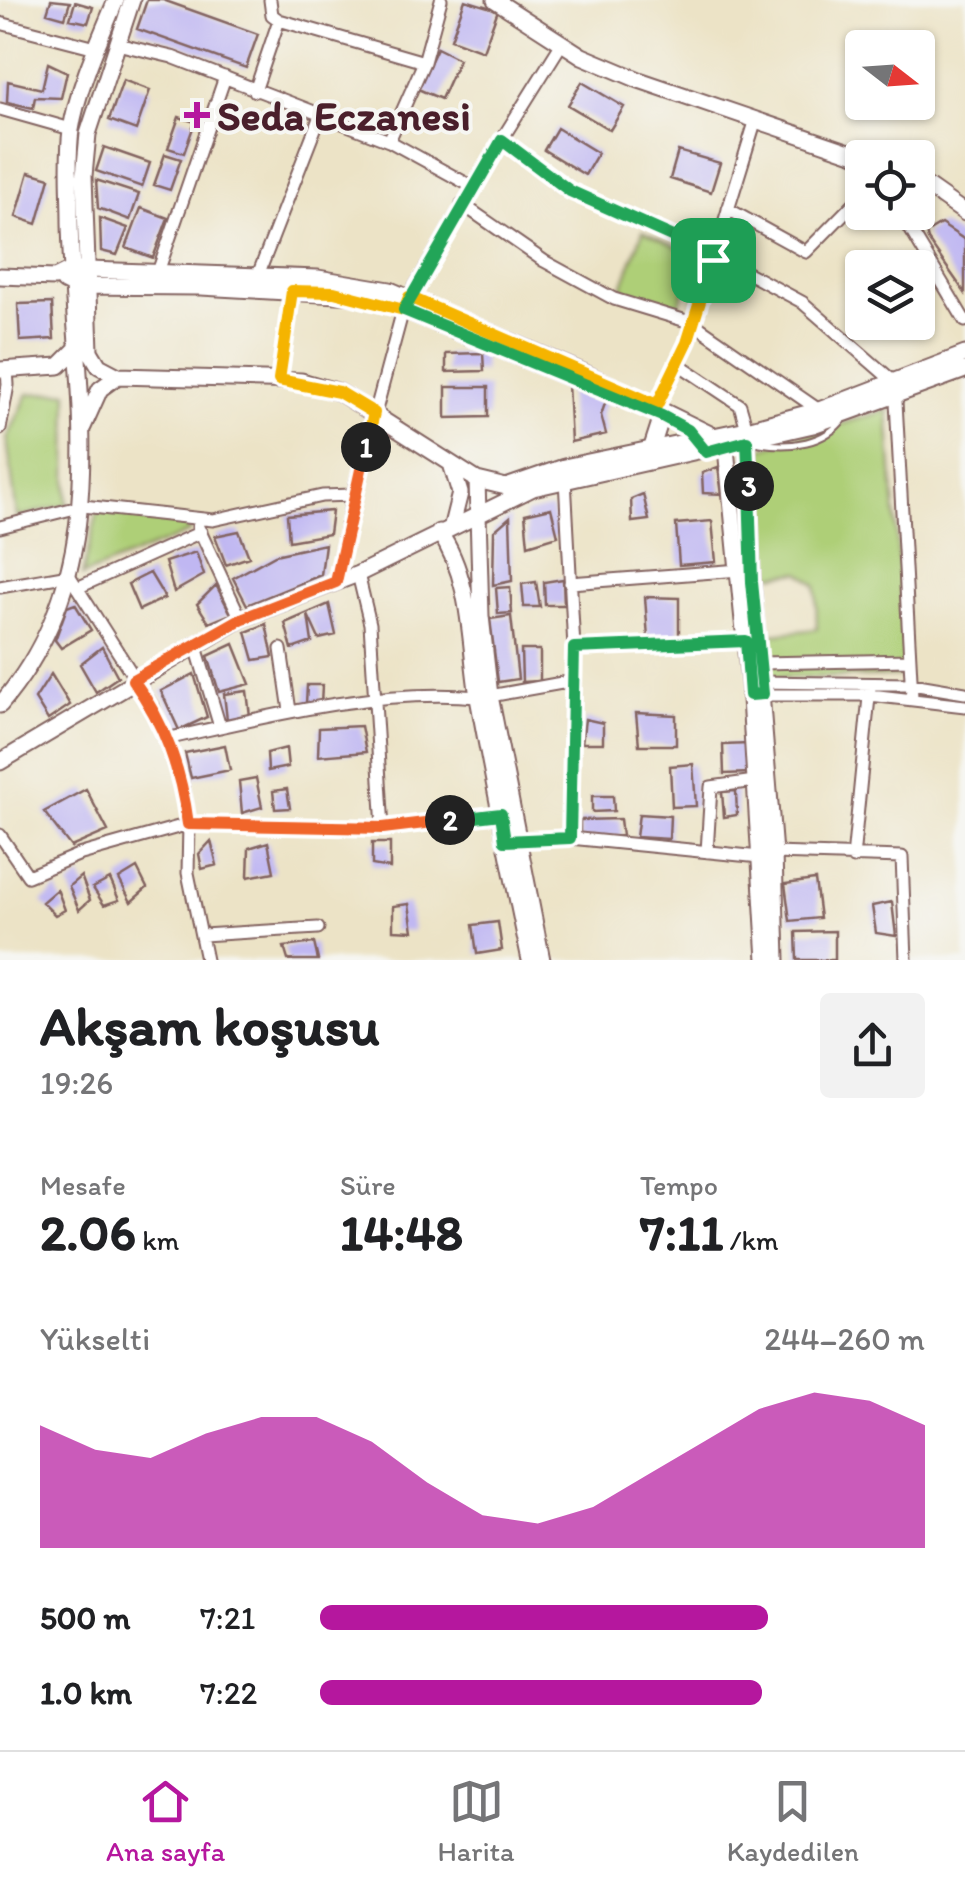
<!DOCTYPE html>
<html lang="tr">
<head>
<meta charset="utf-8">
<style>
  body { margin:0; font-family:Itim,sans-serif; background:#f2f2f2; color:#202124; height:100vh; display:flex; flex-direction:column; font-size:38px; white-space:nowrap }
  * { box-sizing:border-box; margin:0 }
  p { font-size:32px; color:#757577 }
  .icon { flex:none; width:55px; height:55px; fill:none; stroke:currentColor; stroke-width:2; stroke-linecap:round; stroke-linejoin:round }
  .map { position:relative; height:960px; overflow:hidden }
  .sheet { display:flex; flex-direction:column; background:#fff; flex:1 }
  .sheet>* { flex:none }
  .needle { width:65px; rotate:107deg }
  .buttons { position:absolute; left:845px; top:30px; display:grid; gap:20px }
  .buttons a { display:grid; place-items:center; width:90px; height:90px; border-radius:10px; background:#fff; box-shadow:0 2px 8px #0004; font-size:50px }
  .pin { position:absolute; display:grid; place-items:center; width:85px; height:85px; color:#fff; margin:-42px; border-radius:20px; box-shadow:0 5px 15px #0006 }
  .km { position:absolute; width:50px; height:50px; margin:-25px; border-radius:50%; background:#222; color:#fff; font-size:28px; line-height:50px; text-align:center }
  .round { display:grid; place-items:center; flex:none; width:105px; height:105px; border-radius:10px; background:#f2f2f2 }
  .head { display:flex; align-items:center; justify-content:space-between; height:170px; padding:0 40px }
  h1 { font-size:55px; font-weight:800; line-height:75px }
  .stats { display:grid; grid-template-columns:repeat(3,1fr); gap:15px; height:170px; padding:10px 40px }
  .stats div { display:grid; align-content:center }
  .stats b { font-size:50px; font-weight:800 }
  .stats small { font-size:28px; font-weight:400 }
  .stats p { font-size:28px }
  .chart { height:280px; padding:20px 40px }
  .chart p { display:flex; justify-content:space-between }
  .chart svg { width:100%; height:180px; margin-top:10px; fill:#b5179e; opacity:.7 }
  ul { padding:0 40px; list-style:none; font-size:32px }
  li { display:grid; grid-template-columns:160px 120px 1fr; align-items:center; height:75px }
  li i { height:25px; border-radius:12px; background:#b5179e }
  .dock { display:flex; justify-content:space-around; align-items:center; height:140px; border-top:2px solid #e0e0e0; background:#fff; font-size:28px; color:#757577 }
  .dock a { display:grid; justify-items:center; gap:5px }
  .dock .on { color:#b5179e }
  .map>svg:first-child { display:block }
  .green { fill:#aecf77; stroke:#7c7751; stroke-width:2.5 }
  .building { fill:#c0b7f2 }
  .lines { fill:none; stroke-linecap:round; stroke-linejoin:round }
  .lane-casing { stroke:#836461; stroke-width:9 }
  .street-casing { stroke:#836461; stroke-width:15 }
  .secondary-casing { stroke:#836461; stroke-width:19 }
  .lane { stroke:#fff; stroke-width:5 }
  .street { stroke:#fff; stroke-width:11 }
  .secondary { stroke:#fff; stroke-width:15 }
  .split-1-casing { stroke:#fff; stroke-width:20 }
  .split-2-casing { stroke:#fff; stroke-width:20 }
  .split-3-casing { stroke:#fff; stroke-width:20 }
  .split-4-casing { stroke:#fff; stroke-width:20 }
  .split-1 { stroke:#f5b400; stroke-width:12 }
  .split-2 { stroke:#f0652b; stroke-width:12 }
  .split-3 { stroke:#22a559; stroke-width:12 }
  .split-4 { stroke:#22a559; stroke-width:12 }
  .poi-dot { fill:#b5179e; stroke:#f6f6f2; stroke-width:4 }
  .labels { text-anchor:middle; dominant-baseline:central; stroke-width:8; stroke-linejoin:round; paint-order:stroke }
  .poi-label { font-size:42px; font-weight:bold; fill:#4a1f2b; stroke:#f6f6f2; text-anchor:start }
</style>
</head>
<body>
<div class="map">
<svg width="965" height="960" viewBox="0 0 965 960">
  <rect width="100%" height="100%" fill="#f6f6f2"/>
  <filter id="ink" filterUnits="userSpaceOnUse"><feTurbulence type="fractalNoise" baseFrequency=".01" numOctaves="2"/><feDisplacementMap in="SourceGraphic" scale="20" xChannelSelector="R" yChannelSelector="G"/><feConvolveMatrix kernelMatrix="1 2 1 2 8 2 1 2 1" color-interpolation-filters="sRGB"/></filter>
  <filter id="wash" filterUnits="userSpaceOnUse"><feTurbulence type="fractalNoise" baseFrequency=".0048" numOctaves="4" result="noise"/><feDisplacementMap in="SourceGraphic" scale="40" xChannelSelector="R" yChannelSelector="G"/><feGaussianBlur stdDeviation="2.25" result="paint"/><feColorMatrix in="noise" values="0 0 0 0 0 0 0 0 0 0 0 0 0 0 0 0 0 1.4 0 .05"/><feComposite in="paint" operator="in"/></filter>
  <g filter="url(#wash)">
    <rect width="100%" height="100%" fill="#ece3c6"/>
    <path class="green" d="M643,231L690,253L684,267L692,271L677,310L621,290Z
      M68,392L67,505L17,517L7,439L28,394Z
      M888,410L906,676L766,678L764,635L817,629L816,585L800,572L758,577L752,451Z
      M98,511L187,519L190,532L82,576Z"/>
    <g id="blocks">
      <path class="building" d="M51,0L70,2L65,18L47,13Z
        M147,0H163L258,34L246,68L137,29Z
        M465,0L498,10L483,51L451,39Z
        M75,2L93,7L88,23L70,19Z
        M437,48L459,59L441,99L418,89Z
        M48,63L67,72L61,98L35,97L33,108L7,102L8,81L42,89Z
        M123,80L150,90L136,130L109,120Z
        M582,82L624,107L610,130L568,105Z
        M179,117L195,122L184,153L168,148Z
        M557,128L598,153L585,175L544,150Z
        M104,147L150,163L142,187L96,171Z
        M678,151L720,163L711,192L670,179Z
        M165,154L181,159L170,190L154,185Z
        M29,172L50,178L37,224L16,217Z
        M96,180L139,194L130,220L98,208Z
        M141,208L168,218L153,258L126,248Z
        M100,218L128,228L117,255L101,251Z
        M941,224L965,240V293L928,240L926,233Z
        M52,303L54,339L20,341L18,304Z
        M483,353L484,371L446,372V354Z
        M568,384L607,398L601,415L606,434L571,442Z
        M446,387H488V417L446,418Z
        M718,467L722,494L703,493L702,473Z
        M643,494L649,520L632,522L631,499Z
        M551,508L558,536L528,545L525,514Z
        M332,511L329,534L289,541L287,515Z
        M510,517L512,581L493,585L494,531Z
        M712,521L716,562L679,565L676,524Z
        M239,531L249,557L226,565L215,536Z
        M325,544L321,575L247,605L233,578L275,555Z
        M196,552L204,575L174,592L165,562Z
        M150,573L165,598L139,610L128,584Z
        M563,579L564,605H545L544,582Z
        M536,582L540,607H524L522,584Z
        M216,585L231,614L209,623L197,604Z
        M510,587L512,613L498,614L496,588Z
        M645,597L679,598V637L648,638Z
        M75,604L91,630L61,648L55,640L67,607Z
        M329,604L336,635L319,639L308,615L312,642L292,649L285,623Z
        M511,616L518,679L498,682L490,619Z
        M266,624L273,657L254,660L246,632Z
        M234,644L250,684L219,692L208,656Z
        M102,647L118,677L96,692L80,664Z
        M521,650H540V681L522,682Z
        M51,674L70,705L48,720L35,699Z
        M194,674L207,717L179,730L161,691Z
        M307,685H322L321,705L306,704Z
        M247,691L250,716L227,720L224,694Z
        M636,713L676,715V745H639Z
        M585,719L603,723V743H582Z
        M361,726L366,752L318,756L319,728Z
        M749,744L750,773L724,774L723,745Z
        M225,745L230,770L191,778L185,753Z
        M286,748L288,767L268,771L267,753Z
        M693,764L696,806L672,807L670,766Z
        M256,778L262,807L242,813L239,781Z
        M86,789L108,831L71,847L44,812Z
        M287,789L290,808L275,809L273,791Z
        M736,791L737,815L724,817L722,792Z
        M592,796H613L614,811L592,812Z
        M639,814L670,816L669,839L636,837Z
        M620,819L622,836L580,840V820Z
        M211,841L217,865L202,869L199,854Z
        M268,842L274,872L248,877L249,848Z
        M372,843H390V868L372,865Z
        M137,868L147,888L131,902L119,879Z
        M81,876L90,900L79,910L69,886Z
        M110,879L119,900L104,905L93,888Z
        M815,880L820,918L790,921L785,884Z
        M57,889L65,910L55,915L42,902Z
        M892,902L896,936L876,933L872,906Z
        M409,904L413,931L393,930V906Z
        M498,922L502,950L477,954L473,925Z
        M835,931V960H797L796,932Z
        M314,943L318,960H288L284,947Z"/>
    </g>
  </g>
  <g filter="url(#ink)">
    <use href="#blocks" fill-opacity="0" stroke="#836461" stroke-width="2.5"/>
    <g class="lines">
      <defs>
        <path id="lane" d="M760,443C791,448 825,444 844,418"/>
        <path id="street" d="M270,0L272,15L279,20L424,62
          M0,23L96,48
          M562,43L502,139L570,191L714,255L802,302L895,383L912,697
          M117,44L172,57L389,141L473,187
          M255,91L279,20
          M0,109L71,129
          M389,141L424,62L441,0
          M462,204L544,261L614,299L693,323L819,410
          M728,209L806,252L862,195
          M900,212L965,321
          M158,272L225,77
          M258,275L320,116
          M409,297L502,139
          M677,363L740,405L747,429
          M279,380L292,291
          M657,405L687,343L756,119
          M0,429L8,385L7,369
          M565,479L574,648L570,838
          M0,527L83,506L213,520L322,496L353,495
          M198,527L241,619
          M358,574L370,624L383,828
          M336,582L353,495L403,310
          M570,583L740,570
          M0,587L69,575L153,707L181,774L189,824L188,873L206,960
          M77,588L201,532
          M195,643L220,727
          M574,648L746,641
          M281,649L290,711
          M761,663L910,660
          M755,682L912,684L965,693
          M754,695H870L965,706
          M490,696L573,681
          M166,739C265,717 376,688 478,697
          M0,835L28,876L78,855L189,824L383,828L501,815
          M517,839L570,838L760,857
          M707,852L711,787L755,781
          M774,853L902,857L906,960
          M853,858L870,687
          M203,935L318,928"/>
        <path id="secondary" d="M495,0L582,56L639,80L867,158
          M918,180L965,213
          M0,276L55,278L71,270H89L318,278L390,290L585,373L712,435
          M64,282L72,286L201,287L355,296L388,303L620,398
          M0,370L59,366L76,349
          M118,376L99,366L90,351L84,176L88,134L132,0
          M83,427L100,389L118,376L301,381L339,392L477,480L506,487L564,467L747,429L819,410L965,354
          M747,435L752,582L774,853L777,960
          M725,438L749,682L766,960
          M652,447L662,416L657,405
          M477,480L481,616L490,696L542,960
          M452,525L460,493L452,467
          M439,532C473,580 469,646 479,703C495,789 512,874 530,960
          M0,705C121,564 73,389 70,222C70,192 67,159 71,130C78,86 99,41 116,0
          M0,762L241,619L358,574L533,488L813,425L965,370"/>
      </defs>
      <use href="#lane" class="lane-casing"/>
      <use href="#street" class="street-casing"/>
      <use href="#secondary" class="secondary-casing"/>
      <use href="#lane" class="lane"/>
      <use href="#street" class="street"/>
      <use href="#secondary" class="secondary"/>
    </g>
  </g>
  <g class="lines" filter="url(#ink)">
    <defs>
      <path id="split-1" d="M366,447L374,413L339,392L279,380L292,291L334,292L404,310L409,297L657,405L687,343L713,260"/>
      <path id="split-2" d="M366,447L336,582L241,619L133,680C165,724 181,770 188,824L383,828L450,820"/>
      <path id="split-3" d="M450,820L501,814L505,841L570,838L574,648L746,641L750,695L763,694L752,582L749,486"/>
      <path id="split-4" d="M713,260L714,255L570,191L502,140L404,310L662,416L688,430L706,452L747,441L749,486"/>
    </defs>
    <use href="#split-1" class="split-1-casing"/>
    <use href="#split-2" class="split-2-casing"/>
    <use href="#split-3" class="split-3-casing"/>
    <use href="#split-4" class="split-4-casing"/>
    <use href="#split-1" class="split-1"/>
    <use href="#split-2" class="split-2"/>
    <use href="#split-3" class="split-3"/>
    <use href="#split-4" class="split-4"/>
  </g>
  <path class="poi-dot" d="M192 100h10v10h10v10h-10v10h-10v-10h-10v-10h10z"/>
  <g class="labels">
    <g class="poi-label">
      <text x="217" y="115">Seda Eczanesi</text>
    </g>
  </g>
</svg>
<div class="buttons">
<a><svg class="needle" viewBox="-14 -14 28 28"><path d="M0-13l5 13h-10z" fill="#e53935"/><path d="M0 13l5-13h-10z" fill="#757577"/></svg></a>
<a><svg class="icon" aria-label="locate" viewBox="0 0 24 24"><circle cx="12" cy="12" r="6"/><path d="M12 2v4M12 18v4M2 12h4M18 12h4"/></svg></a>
<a><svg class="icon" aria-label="layers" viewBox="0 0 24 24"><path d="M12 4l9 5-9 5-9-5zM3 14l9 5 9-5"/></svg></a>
</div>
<div class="pin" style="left:713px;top:260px;background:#1e9e55"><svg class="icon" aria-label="arrive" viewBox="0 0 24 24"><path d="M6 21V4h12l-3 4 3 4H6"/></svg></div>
<b class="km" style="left:366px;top:447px">1</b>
<b class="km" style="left:450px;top:820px">2</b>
<b class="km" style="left:749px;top:486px">3</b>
</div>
<section class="sheet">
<div class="head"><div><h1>Akşam koşusu</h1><p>19:26</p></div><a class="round"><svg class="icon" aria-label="share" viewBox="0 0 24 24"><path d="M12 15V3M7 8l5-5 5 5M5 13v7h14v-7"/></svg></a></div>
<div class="stats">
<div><p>Mesafe</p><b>2.06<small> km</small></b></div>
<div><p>Süre</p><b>14:48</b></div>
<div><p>Tempo</p><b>7:11<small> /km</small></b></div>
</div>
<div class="chart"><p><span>Yükselti</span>244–260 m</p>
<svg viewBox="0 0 160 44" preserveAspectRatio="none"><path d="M0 44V14L10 20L20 22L30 16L40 12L50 12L60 18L70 28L80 36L90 38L100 34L110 26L120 18L130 10L140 6L150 8L160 14V44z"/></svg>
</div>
<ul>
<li><b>500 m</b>7:21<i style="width:74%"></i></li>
<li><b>1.0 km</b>7:22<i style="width:73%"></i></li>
</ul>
</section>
<nav class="dock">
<a class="on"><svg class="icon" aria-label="home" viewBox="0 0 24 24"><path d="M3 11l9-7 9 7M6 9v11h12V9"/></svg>Ana sayfa</a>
<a><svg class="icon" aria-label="map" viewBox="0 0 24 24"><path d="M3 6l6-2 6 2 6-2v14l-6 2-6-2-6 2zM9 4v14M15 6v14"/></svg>Harita</a>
<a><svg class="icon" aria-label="saved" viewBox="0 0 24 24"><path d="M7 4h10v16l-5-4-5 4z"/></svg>Kaydedilen</a>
</nav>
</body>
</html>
